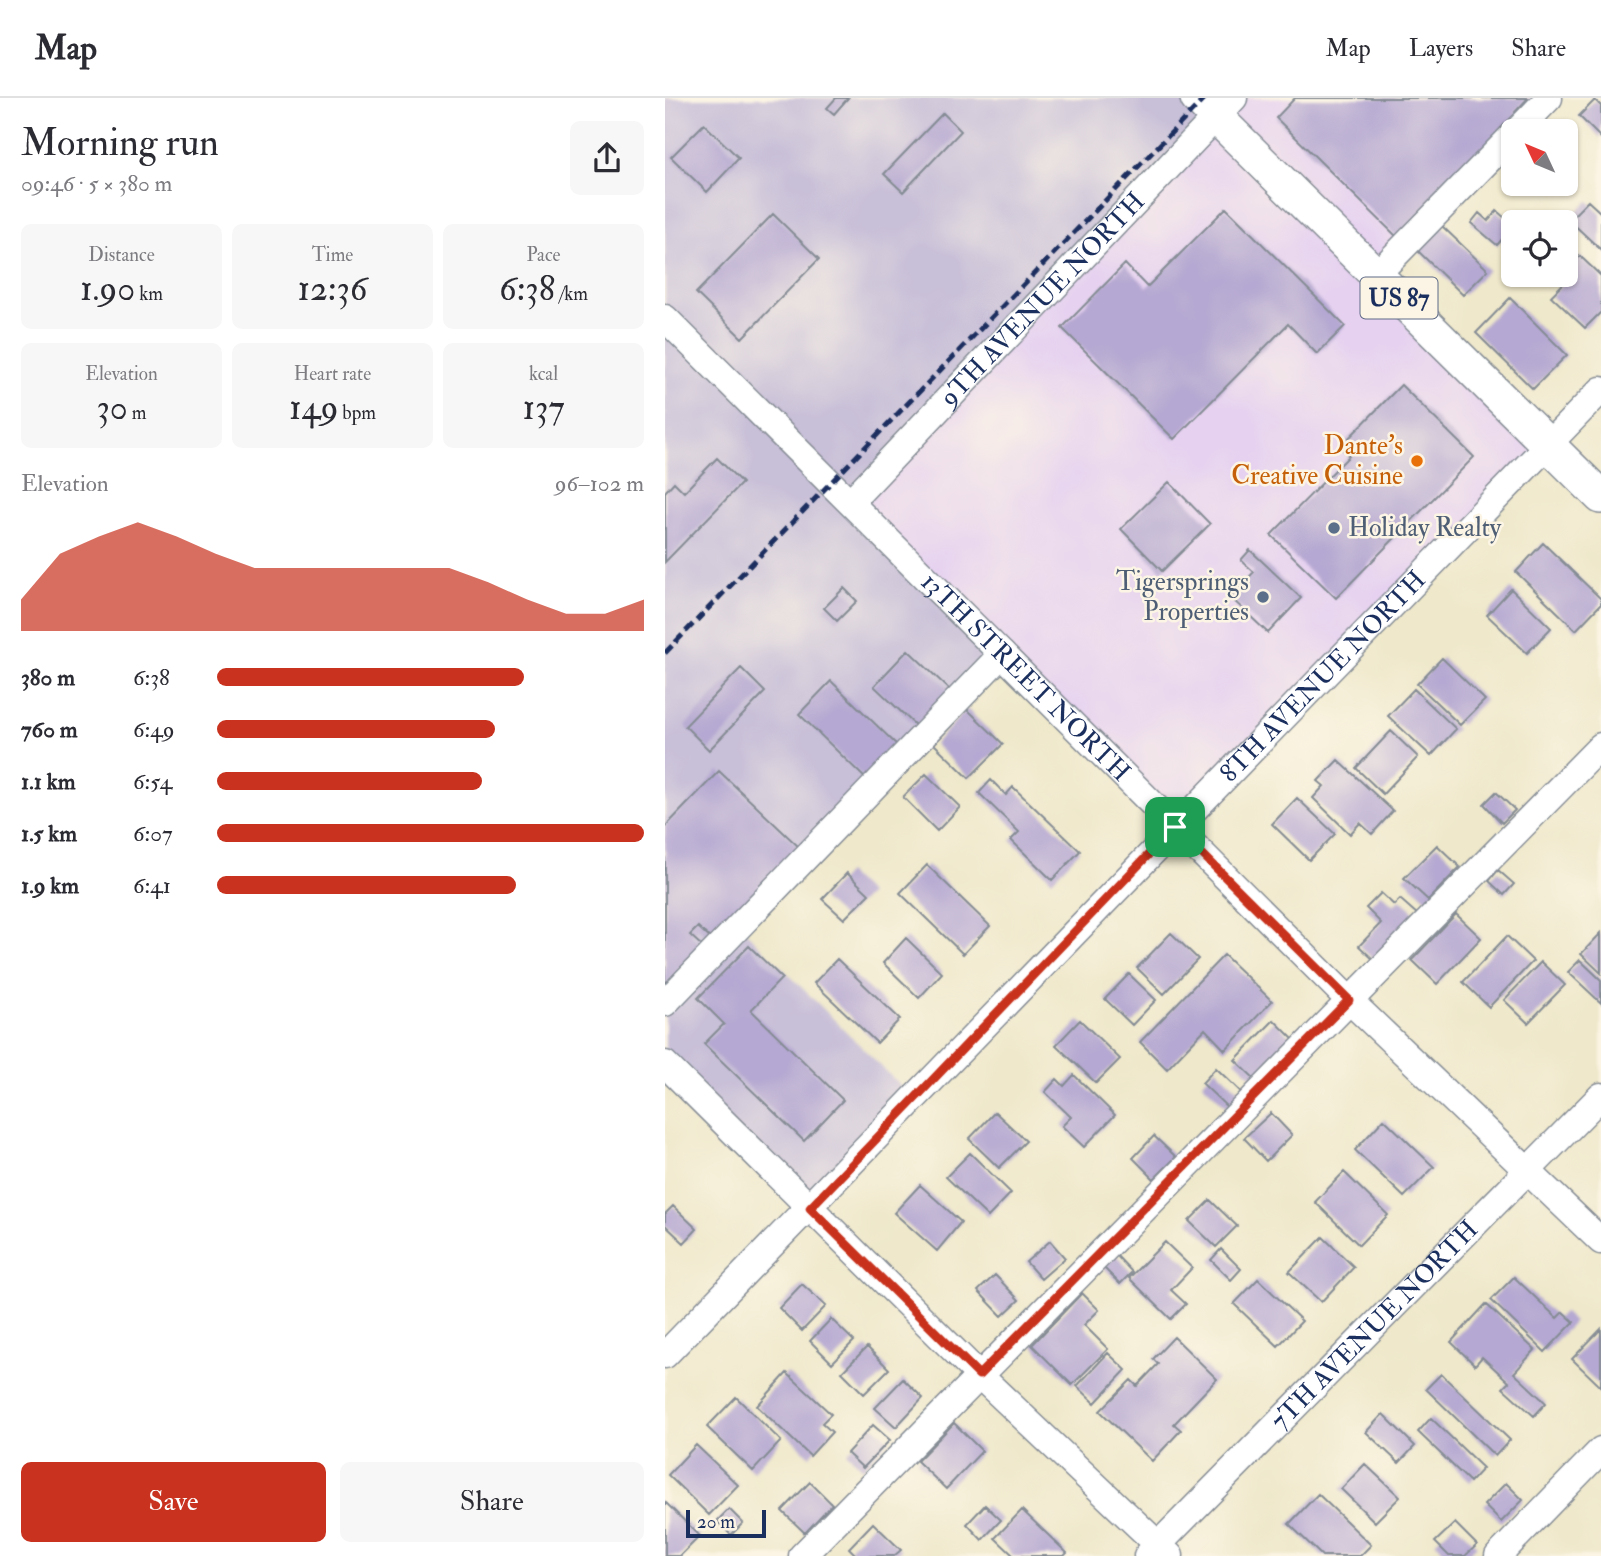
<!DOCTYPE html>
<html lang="en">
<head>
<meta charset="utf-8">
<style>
  body { margin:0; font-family:"IM FELL Double Pica",serif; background:#f7f7f7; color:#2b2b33; height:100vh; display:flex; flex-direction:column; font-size:26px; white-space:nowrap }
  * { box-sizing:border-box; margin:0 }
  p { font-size:23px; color:#7c7c81 }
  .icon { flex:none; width:38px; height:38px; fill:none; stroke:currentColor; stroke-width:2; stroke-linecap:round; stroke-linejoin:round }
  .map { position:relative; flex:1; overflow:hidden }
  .sheet { display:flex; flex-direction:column; background:#fff; width:665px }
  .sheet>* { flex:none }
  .needle { width:46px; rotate:314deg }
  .tools { position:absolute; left:836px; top:21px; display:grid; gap:14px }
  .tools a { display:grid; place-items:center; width:77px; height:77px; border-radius:10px; background:#fff; box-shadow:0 2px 5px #0004; font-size:35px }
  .scale { position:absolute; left:21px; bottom:18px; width:80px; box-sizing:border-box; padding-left:7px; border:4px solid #1b2f5e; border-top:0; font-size:19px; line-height:24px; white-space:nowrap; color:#1b2f5e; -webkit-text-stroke:5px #fcf5e5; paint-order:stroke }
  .pin { position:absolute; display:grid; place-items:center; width:60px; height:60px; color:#fff; margin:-30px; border-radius:14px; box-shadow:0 4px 10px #0006 }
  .round { display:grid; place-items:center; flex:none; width:74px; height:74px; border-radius:10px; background:#f7f7f7 }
  .headline { display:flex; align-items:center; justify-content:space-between; height:119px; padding:0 21px }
  h1 { font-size:38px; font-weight:600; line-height:52px }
  .figures { display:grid; grid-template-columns:repeat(3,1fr); gap:10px; height:119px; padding:7px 21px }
  .figures div { display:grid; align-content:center; border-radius:10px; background:#f7f7f7; text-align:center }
  .figures b { font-size:35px; font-weight:600 }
  .figures small { font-size:19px; font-weight:400 }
  .figures p { font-size:19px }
  .chart { height:196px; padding:14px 21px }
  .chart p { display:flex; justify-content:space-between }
  .chart svg { width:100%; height:126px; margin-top:7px; fill:#c8321e; opacity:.7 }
  .button { display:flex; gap:14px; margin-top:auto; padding:14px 21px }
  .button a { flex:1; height:80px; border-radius:10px; background:#c8321e; color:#fff; font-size:28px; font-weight:600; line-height:80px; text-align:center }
  .button a+a { background:#f7f7f7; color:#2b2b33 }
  ul { padding:0 21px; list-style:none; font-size:23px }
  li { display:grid; grid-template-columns:112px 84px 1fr; align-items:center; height:52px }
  li i { height:18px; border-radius:9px; background:#c8321e }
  header { display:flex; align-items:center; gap:42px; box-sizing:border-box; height:98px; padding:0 35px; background:#fff; border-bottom:2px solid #e1e1e2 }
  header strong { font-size:33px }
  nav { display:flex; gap:38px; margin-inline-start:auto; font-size:24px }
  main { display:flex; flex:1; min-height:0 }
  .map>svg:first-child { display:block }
  .built { fill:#e6d2f0 }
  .industrial { fill:#c8bfd8 }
  .building { fill:#b5a8d2 }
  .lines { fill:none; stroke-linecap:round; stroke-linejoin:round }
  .minor-casing { stroke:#858c94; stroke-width:29 }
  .major-casing { stroke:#858c94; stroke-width:36 }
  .minor { stroke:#fff; stroke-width:26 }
  .major { stroke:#fff; stroke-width:33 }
  .rail { stroke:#1b2f5e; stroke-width:5; stroke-dasharray:10 5; stroke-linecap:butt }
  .route-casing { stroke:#fff; stroke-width:14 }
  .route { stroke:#c8321e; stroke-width:9 }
  .food-dot { fill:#e8710a; stroke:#fcf5e5; stroke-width:2.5 }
  .service-dot { fill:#5c6f8a; stroke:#fcf5e5; stroke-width:2.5 }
  .labels { text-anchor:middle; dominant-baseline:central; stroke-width:5; stroke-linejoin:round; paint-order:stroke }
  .shield { fill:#fcf5e5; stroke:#5e6a86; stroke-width:2 }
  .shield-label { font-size:24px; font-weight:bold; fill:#1b2f5e }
  .street-label { font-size:26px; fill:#1b2f5e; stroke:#fcf5e5 }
  .food-label { font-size:26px; fill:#c56008; stroke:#fcf5e5; text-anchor:end }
  .service-label { font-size:26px; fill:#4e5e75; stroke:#fcf5e5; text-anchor:start }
</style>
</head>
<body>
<header>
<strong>Map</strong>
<nav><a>Map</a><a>Layers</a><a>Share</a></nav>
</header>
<main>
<section class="sheet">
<div class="headline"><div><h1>Morning run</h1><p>09:46 · 5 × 380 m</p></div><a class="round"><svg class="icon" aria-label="share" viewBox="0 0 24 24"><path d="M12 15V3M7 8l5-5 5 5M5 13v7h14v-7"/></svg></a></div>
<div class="figures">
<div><p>Distance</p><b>1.90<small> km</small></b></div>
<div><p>Time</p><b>12:36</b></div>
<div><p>Pace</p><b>6:38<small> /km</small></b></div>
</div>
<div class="figures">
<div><p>Elevation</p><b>30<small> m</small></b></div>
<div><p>Heart rate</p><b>149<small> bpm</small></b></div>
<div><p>kcal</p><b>137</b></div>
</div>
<div class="chart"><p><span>Elevation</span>96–102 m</p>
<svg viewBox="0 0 160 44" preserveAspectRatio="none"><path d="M0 44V33L10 17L20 11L30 6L40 11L50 17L60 22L70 22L80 22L90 22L100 22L110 22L120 27L130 33L140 38L150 38L160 33V44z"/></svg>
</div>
<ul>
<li><b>380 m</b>6:38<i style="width:72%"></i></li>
<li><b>760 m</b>6:49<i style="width:65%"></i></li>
<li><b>1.1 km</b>6:54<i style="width:62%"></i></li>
<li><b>1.5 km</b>6:07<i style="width:100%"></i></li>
<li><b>1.9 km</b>6:41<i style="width:70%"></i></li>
</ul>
<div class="button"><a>Save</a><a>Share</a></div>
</section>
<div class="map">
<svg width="936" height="1458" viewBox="0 0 936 1458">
  <rect width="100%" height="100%" fill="#fcf5e5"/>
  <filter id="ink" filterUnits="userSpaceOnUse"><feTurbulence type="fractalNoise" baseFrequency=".0143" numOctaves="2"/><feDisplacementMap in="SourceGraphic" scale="14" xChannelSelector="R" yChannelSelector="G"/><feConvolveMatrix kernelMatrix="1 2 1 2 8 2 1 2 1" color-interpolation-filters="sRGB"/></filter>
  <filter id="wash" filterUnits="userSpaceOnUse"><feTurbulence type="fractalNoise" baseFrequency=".00686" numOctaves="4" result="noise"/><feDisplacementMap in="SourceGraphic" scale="28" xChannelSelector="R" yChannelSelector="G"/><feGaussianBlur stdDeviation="1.57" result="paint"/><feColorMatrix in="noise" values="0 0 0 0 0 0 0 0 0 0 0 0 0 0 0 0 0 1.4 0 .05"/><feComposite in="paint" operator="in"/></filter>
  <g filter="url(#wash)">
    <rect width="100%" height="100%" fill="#efe8cb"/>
    <path class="built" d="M534,0H884L711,177L883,346L510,729L186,403Z"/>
    <path class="industrial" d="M0,0H532L551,18L186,403L337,556L74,827L249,1001L145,1110L0,966Z"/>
    <g id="blocks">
      <path class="building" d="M171,0H183L169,16L162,10Z
        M630,0H863L850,14L853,17L733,140L611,20Z
        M930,2L936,8V40L914,18Z
        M278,15L296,33L238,94L219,76Z
        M39,26L74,60L42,94L6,59Z
        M923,103L936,115V152L904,122Z
        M561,110L680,228L652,256L623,226L509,341L397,230L460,166L482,189Z
        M832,113L849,128L832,147L806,125L814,115L823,123Z
        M108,116L154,161L77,240L31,195Z
        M777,128L823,172L798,197L753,153Z
        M915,158L936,178V214L920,230L886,198L904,180L901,172Z
        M845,200L902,257L868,291L811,235Z
        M736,287L809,359L671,500L606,437L684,358L675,349Z
        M52,360L77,385L0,464V394L9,384L19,394Z
        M504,384L545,426L497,473L456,431Z
        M878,445L936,501V506L911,532L851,474Z
        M585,452L636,500L603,535L565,499L589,474L576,462Z
        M179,490L192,503L172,523L159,510Z
        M846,491L886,530L862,555L822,517Z
        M243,552L285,592L251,628L209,588Z
        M777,560L820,602L795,627L752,586Z
        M76,570L100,594L44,652L20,628Z
        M166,583L234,649L202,682L134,616Z
        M749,591L791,631L766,658L723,618Z
        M302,611L338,646L304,680L269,646Z
        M726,633L753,659L718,696L691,670Z
        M673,662L728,713L707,736L695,725L685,736L648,700L659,688L653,683Z
        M54,673L135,750L47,842L33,829L25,837L37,848L0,886V729Z
        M261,676L295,709L272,733L238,699Z
        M326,682L341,697L348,689L415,753L387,782L346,742L354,734L314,695Z
        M831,694L850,712L837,725L819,706Z
        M632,700L670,736L644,762L607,726Z
        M772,747L795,769L763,802L739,780Z
        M262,767L325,828L298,856L235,795Z
        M833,772L849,786L839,797L824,783Z
        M182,775L204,796L179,821L157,801Z
        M716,795L729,807L735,801L753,817L709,862L694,848L716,825L701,810Z
        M791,816L816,840L772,886L747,862Z
        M506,835L533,861L499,896L472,870Z
        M936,835V875L916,856Z
        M842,838L868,863L824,909L798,884Z
        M241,840L277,875L254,900L218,865Z
        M84,848L117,880L86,912L178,1002L139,1043L39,946L59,926L33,900Z
        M559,857L607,903L560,952L540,931L502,971L475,944Z
        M172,861L235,921L212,945L149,885Z
        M915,862L936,882V905L903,874Z
        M876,864L900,887L863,925L839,902Z
        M464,876L491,902L467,927L440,901Z
        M415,922L455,961L431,985L391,947Z
        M609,922L630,943L592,983L570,962Z
        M551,970L577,995L563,1010L537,985Z
        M409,977L450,1017L419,1049L397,1028L406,1019L380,994L392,981L399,988Z
        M330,1014L361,1043L334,1070L304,1041Z
        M606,1015L627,1037L601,1063L579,1040Z
        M719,1021L769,1069L739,1099L690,1052Z
        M489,1038L511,1059L489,1081L468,1060Z
        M305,1055L346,1095L323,1119L281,1079Z
        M679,1074L723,1117L694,1147L650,1104Z
        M255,1087L296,1124L272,1153L229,1115Z
        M545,1102L572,1128L551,1149L524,1123Z
        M8,1108L32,1131L19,1145L0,1127V1116Z
        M658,1139L689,1169L656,1204L624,1174Z
        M385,1143L400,1160L376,1181L361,1164Z
        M500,1144L527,1170L506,1192L521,1206L506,1221L464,1180Z
        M556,1151L576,1171L566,1182L546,1162Z
        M451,1157L467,1174L455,1186L438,1169Z
        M330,1177L354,1202L337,1218L313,1193Z
        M849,1179L892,1220L898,1214L909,1224L880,1254L826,1202Z
        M593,1181L637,1223L613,1248L569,1206Z
        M137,1186L161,1208L137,1233L114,1210Z
        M417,1195L434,1212L419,1227L443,1251L407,1287L367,1247Z
        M821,1206L870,1252L849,1275L881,1305L869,1318L838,1290L844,1284L817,1259L810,1267L786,1244Z
        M166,1221L189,1243L167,1265L145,1243Z
        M936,1231V1289L907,1261Z
        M509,1239L552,1281L509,1326L516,1332L487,1363L435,1313L466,1282L472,1288L493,1266L488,1261Z
        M202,1249L224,1271L199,1296L177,1274Z
        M443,1255L461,1272L430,1305L412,1288Z
        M122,1275L166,1316L157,1325L167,1334L145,1358L92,1308Z
        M776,1276L845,1342L830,1358L761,1291Z
        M238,1281L258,1300L231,1329L210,1310Z
        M71,1299L116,1343L88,1373L42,1329Z
        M718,1316L750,1348L734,1365L701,1334Z
        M766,1320L818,1370L805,1384L753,1334Z
        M289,1325L317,1353L281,1391L252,1363Z
        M208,1327L225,1342L198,1370L182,1355Z
        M31,1347L73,1387L44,1417L3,1377Z
        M700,1366L735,1399L710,1424L676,1391Z
        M145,1384L167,1406L140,1435L117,1413Z
        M841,1385L858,1402L836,1424L819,1407Z
        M653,1396L706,1447L695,1458H657L624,1426Z
        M0,1404L35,1438L15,1458H0Z
        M320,1407L336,1422L317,1442L302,1426Z
        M64,1411L78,1425L66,1437L52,1423Z
        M357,1412L402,1455L399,1458H349L330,1440Z
        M208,1425L236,1452L229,1458H192L184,1450Z
        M790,1425L812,1447L800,1458H784L770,1444Z"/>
    </g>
  </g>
  <g filter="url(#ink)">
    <use href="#blocks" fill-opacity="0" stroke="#858c94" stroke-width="2"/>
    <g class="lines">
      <defs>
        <g id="minor">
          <path d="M852,33L884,0"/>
          <path d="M711,177L849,36"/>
          <path id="s1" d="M0,220L684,902L936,1143"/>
          <path id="s2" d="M186,403L569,0"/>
          <path d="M0,905L337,556"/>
          <path d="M0,966L314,1277L505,1458"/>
          <path id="s3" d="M0,1257L936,292"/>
          <path d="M137,1458L936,648"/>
          <path id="s4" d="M482,1458L936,998"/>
          <path d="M833,1458L936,1352"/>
        </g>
        <path id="major" d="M532,0L936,399"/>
      </defs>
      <use href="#minor" class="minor-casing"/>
      <use href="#major" class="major-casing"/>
      <use href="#minor" class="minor"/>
      <use href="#major" class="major"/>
      <path class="rail" d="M0,555L540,0"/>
    </g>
  </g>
  <g class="lines" filter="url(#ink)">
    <defs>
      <path id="route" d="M510,729L684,902L314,1277L145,1110Z"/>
    </defs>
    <use href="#route" class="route-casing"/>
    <use href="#route" class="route"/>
  </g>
  <circle class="food-dot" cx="752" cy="363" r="7"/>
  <g class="service-dot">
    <circle cx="669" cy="430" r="7"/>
    <circle cx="598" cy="499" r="7"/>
  </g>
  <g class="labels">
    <rect class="shield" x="695.5" y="179.5" width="77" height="41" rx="5"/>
    <g class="shield-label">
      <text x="734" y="200">US 87</text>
    </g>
    <g class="street-label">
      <text stroke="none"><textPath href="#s2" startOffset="278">9TH AVENUE NORTH</textPath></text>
      <text stroke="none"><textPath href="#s3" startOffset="945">8TH AVENUE NORTH</textPath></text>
      <text stroke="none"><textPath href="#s1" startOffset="509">13TH STREET NORTH</textPath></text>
      <text stroke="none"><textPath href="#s4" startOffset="324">7TH AVENUE NORTH</textPath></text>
    </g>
    <g class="food-label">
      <text x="738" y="348">Dante's<tspan x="738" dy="30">Creative Cuisine</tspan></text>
    </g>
    <g class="service-label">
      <text x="683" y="430">Holiday Realty</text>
      <text x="584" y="484" text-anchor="end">Tigersprings<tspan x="584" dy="30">Properties</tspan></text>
    </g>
  </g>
</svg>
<div class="tools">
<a><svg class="needle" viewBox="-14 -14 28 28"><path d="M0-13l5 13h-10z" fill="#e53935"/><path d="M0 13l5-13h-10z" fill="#7c7c81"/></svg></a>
<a><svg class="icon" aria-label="locate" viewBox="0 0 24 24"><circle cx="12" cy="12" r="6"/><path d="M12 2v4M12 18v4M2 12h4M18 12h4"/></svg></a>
</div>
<div class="scale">20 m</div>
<div class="pin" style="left:510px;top:729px;background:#1e9e55"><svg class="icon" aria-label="arrive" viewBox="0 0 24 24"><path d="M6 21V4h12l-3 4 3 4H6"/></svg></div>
</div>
</main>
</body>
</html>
